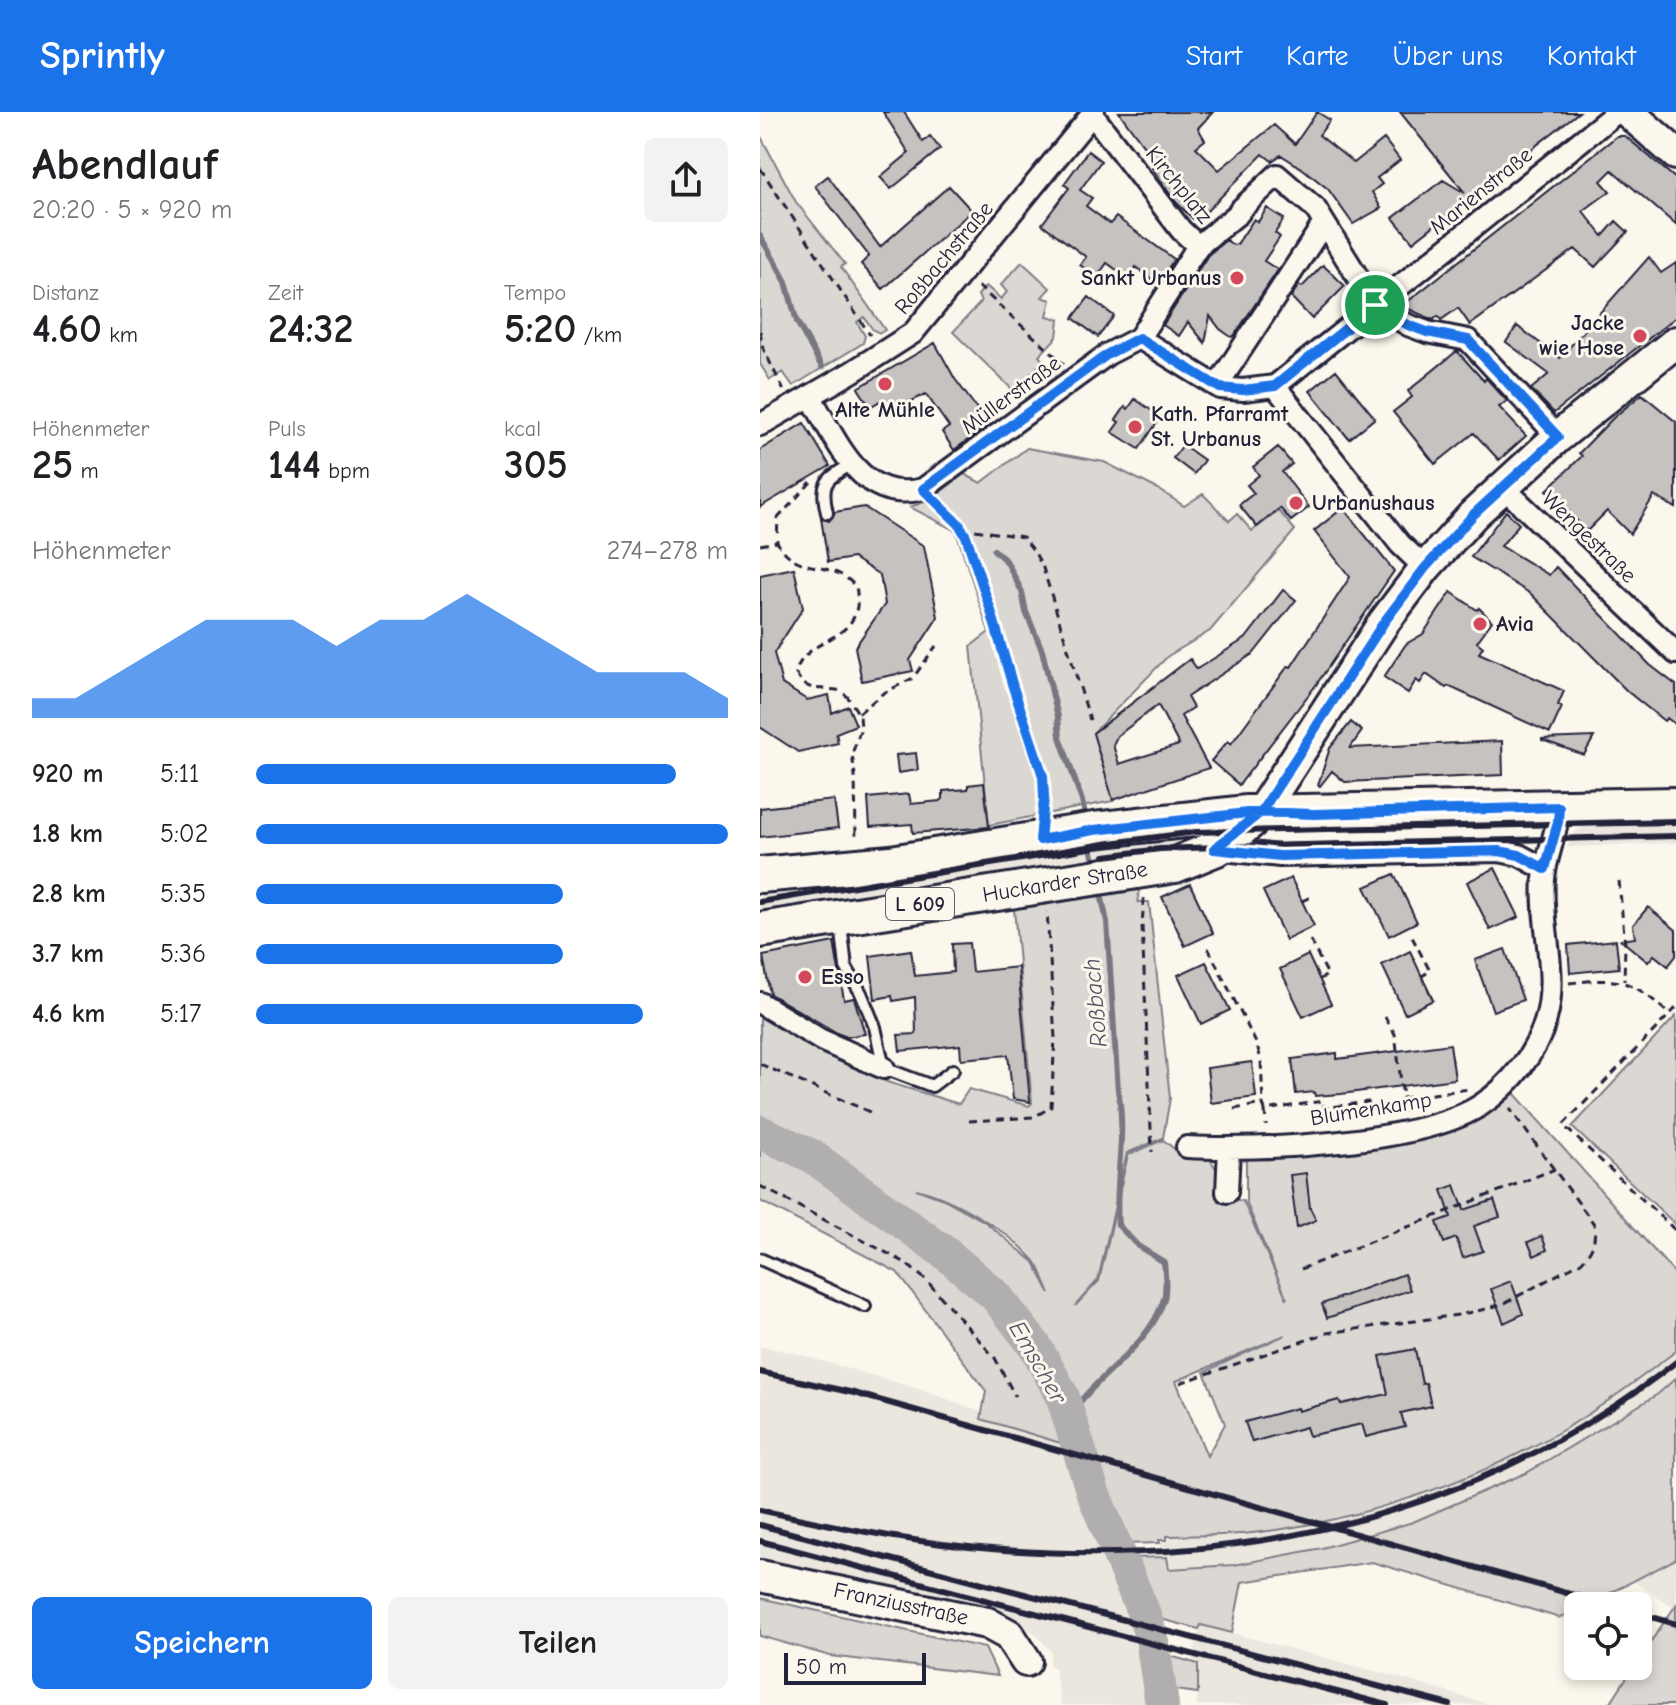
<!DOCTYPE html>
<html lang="de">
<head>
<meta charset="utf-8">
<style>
  body { margin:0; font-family:"Comic Neue",sans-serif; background:#f2f2f2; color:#202124; height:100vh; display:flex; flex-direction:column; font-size:30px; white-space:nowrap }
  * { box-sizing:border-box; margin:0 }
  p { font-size:26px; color:#757577 }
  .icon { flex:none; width:44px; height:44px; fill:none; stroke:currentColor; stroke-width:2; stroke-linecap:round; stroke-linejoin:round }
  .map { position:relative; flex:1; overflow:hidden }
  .side { display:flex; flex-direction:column; background:#fff; width:760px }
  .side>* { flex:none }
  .buttons { position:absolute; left:804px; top:1480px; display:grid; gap:16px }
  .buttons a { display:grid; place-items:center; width:88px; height:88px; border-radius:12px; background:#fff; box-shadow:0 4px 12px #0003; font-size:40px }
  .scale { position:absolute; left:24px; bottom:20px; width:142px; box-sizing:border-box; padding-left:8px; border:4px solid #22223b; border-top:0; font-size:22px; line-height:28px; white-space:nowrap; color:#22223b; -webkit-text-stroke:6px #fbf7ec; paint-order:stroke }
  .pin { position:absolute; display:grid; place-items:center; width:68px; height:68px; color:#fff; margin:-34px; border:4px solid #fff; border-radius:50%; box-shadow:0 2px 8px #0007 }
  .round { display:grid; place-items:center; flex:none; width:84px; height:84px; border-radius:12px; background:#f2f2f2 }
  .summary { display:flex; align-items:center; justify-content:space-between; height:136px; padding:0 32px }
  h1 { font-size:44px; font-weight:800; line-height:60px }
  .metrics { display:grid; grid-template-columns:repeat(3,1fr); gap:12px; height:136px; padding:8px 32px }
  .metrics div { display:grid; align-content:center }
  .metrics b { font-size:40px; font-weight:800 }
  .metrics small { font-size:22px; font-weight:400 }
  .metrics p { font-size:22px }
  .chart { height:224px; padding:16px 32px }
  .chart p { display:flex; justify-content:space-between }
  .chart svg { width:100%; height:144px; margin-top:8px; fill:#1a73e8; opacity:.7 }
  .primary-button { display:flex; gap:16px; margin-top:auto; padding:16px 32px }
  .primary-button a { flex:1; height:92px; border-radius:12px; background:#1a73e8; color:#fff; font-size:32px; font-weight:800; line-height:92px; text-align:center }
  .primary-button a+a { background:#f2f2f2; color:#202124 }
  ul { padding:0 32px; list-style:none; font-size:26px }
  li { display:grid; grid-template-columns:128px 96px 1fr; align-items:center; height:60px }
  li i { height:20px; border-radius:10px; background:#1a73e8 }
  header { display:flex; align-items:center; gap:48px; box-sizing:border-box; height:112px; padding:0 40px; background:#1a73e8; color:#fff }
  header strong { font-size:38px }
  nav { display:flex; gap:44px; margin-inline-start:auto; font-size:28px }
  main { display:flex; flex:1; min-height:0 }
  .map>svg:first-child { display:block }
  .built { fill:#ebe7df }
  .green { fill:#dbd8d3; stroke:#7e7d87; stroke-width:2; fill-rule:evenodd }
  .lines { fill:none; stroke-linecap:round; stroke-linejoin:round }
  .stream { stroke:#787681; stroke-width:6 }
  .river { stroke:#b1aeb0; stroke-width:34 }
  .building { fill:#c6c2c0; stroke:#22223b; stroke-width:2; fill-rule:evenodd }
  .lane-casing { stroke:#22223b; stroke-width:16 }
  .street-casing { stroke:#22223b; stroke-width:26 }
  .secondary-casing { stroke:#22223b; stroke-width:36 }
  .primary-casing { stroke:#22223b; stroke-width:40 }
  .path { stroke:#22223b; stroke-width:3; stroke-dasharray:8 6; stroke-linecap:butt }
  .lane { stroke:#fbf7ec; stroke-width:10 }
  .street { stroke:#fbf7ec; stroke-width:20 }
  .secondary { stroke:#fbf7ec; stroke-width:30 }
  .primary { stroke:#fbf7ec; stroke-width:34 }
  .rail { stroke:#22223b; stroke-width:6 }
  .route-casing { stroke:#fff; stroke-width:16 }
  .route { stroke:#1a73e8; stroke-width:10 }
  .poi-dot { fill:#d1495b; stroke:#fbf7ec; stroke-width:3 }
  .labels { text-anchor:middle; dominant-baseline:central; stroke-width:6; stroke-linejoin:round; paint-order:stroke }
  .shield { fill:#fbf7ec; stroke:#636270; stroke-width:2 }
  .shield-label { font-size:20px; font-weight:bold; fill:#22223b }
  .street-label { font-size:22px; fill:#22223b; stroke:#fbf7ec }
  .poi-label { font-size:22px; font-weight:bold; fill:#22223b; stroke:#fbf7ec; text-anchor:start }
  .water-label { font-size:24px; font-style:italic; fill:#545364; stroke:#fbf7ec }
</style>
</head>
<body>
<header>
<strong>Sprintly</strong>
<nav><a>Start</a><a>Karte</a><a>Über uns</a><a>Kontakt</a></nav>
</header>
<main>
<section class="side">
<div class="summary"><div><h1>Abendlauf</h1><p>20:20 · 5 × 920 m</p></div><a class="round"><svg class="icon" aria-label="share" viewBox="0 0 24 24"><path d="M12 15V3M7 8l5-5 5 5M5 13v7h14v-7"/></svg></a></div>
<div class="metrics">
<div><p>Distanz</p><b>4.60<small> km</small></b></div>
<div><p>Zeit</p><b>24:32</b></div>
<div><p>Tempo</p><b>5:20<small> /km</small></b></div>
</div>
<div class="metrics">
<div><p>Höhenmeter</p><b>25<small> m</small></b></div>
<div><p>Puls</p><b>144<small> bpm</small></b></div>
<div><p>kcal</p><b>305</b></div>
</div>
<div class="chart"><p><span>Höhenmeter</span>274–278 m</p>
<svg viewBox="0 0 160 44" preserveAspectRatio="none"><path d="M0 44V38L10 38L20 30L30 22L40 14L50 14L60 14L70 22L80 14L90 14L100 6L110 14L120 22L130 30L140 30L150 30L160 38V44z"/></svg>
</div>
<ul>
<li><b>920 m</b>5:11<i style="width:89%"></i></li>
<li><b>1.8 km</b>5:02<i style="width:100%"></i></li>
<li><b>2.8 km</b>5:35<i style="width:65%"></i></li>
<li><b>3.7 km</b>5:36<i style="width:65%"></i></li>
<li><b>4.6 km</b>5:17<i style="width:82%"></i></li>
</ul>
<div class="primary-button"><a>Speichern</a><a>Teilen</a></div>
</section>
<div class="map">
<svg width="916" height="1593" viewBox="0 0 916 1593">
  <rect width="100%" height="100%" fill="#fbf7ec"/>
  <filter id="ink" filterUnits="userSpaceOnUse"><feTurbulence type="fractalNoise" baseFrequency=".0125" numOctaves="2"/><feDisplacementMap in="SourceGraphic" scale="16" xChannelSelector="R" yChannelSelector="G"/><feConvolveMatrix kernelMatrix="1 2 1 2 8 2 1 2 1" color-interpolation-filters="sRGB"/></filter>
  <g filter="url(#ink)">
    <path class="built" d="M916,704V731L807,735L816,719L837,706Z
      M454,709L437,724V733L0,809V784Z
      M0,1234L34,1241L169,1280L304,1332L359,1482L385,1566L388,1593H301L294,1555L289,1554L291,1540L276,1522L231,1497L0,1448Z
      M916,1239V1266L898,1282L768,1360L700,1392L653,1410L562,1436L474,1453L408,1457L407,1444L403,1441L399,1428H406V1424L492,1421L585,1405L725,1357L801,1319L857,1284Z
      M916,1447V1493L913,1495L874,1470Z
      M440,1513L626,1562L731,1593H437L438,1552L432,1550Z"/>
    <path class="green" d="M0,23L36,90L85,152L81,155L125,218L120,221L113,218L104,205L97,210L105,224L103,231L33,274L23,260L10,268L0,252Z
      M262,150L290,176L282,185L291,188L287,204L299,207L297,225L279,244L283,249L254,279L193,220L221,190L218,183L226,174L241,187L247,180L241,173Z
      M267,336L344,350L398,377L424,394L443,382L469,409L477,402L492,419L519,399L535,418L450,519L408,544L333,621L353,689L229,713L211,534L229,520L196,419L150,395L170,388L204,362L221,371Z
      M379,778L378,790H389L410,986L403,1026L367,1041L338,1168L315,1194L339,1169L368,1043L403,1028L421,1042L449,1046L457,1058L458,1083L483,1089L527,1187L486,1090V1049L508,1035L647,1019L747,973L916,1163V1239C879,1267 842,1295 801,1319C711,1371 596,1410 492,1421C464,1424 435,1423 407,1424V1428H399L400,1431L361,1432L329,1336L304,1332L221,1307L226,1279L137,1160L0,1089V902L46,933L127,970L199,992L209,977L269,994L272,991L254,797ZM156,1077C192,1085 250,1120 274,1148C282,1157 285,1172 290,1182L274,1150L224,1109L186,1088ZM525,1223L444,1260L465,1312L447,1344L416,1269Z
      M916,904V1113L812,1015Z
      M916,1266V1447L825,1494H818V1497L800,1506L612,1450L482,1470L472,1521L441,1513L439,1517L389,1504L368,1446L407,1445L409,1457L474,1453L562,1436L653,1410L768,1360L898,1282Z
      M0,1486L225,1536L238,1564L70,1544L0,1524Z
      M916,1493V1593H849L874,1554H878V1548Z
      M407,1543L438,1552V1581L408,1577Z"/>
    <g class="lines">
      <path class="stream" d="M0,124L17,153L26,170L37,210L62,255
        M234,438L247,450L262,480L266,500L282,538L298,605L300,625L322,689L326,707
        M330,730L335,754
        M310,1304C336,1262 389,1236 404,1187C407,1176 405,1162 404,1150L378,1134L358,1113C354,1069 367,1023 358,979L347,810L340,777"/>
      <path class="river" d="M0,1020L52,1044L188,1143L236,1184L275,1234L302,1283L333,1381L382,1497L392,1527L402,1593"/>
    </g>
    <path class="building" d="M123,0H144L163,30L170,24L180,37L131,77L120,65L149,41Z
      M359,0H453L438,16L445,28L436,35L459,58L514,13L535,32L557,0L570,8L559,23L594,51L624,27L640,48L617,66L622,72L612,80L621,96L593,112L568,77L543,57L521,43L512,49L503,42L439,107H433L414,88L392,56L397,52Z
      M640,0H819L653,130L633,106L683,68L705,81Z
      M857,24H865L916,67V113L852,58L841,69L850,79L823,99L843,124L856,109L868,120L835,155L815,137L710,213L698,196L681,208L678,204L673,208L642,194Z
      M328,39L341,49L320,78L332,86L326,94L350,112L356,105L414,147L398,172L376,155L368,166L347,151L337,165L320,153L326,145L282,112L309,76L304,72Z
      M68,64L120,135L189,74L212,99L123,177L101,152L109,144L55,74Z
      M507,96L524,107L515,121L520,125L504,149L518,158L474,224L471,225L460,217L450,204L445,231L428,210L419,224L403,213L448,143L466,128L473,133L477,132L494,107L498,110Z
      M889,145L901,161L916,151V205L794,301L771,277L789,262L746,230L757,214L800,246Z
      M563,153L585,174L552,207L531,185L539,173L542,175Z
      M329,185L354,204L338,225L313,206Z
      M175,231L195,267L229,313L194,338L182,320L189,315L166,282L127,301L120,289L110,295L98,276Z
      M697,239L724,269L726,266L747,289L739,295L766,324L739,348L714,321L675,352L633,300L652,285L648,279Z
      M576,258L615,306L589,327L550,279Z
      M882,282L916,310V396L894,384L870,422L847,399L827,419L787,378L822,344L819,341L853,306Z
      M375,287L401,305L379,337L352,320L359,310L356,308L365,295L368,297Z
      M44,311L70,354L0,395V338Z
      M423,333L444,348L434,362L413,346Z
      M518,335L532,352L522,360L549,395L531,409L520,396L497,415L479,393L494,381L487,373L499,363L493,355Z
      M104,395L164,434L178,505L150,548L153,559L102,569L95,535L125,492L120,463L93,446L68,450L61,406L69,409L75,400Z
      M583,396L634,459L556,573L479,673L451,649L468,629L471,632L528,554L531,555L590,465L554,419Z
      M746,399L759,412L741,434L789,463L796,455L890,553L916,573V613L907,606L904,609L868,580L771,482L711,445Z
      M34,456L43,496L14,541L22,572L47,588L69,583L72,601L88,594L96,613L76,621L78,631L38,640L0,615V463Z
      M523,478L536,488L494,541L427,585L433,596L421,604L449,656L353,688L333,621L430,547L437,557L486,526ZM398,593L419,633L359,652L353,633L357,624Z
      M691,480L717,498L719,496L732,509L717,530L723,535L719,541L804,579L798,593L802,595L790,621L688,574L686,576L666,562L660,571L656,568L648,581L624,565L646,532L663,522Z
      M591,610L602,619L590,636L742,629L743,663L585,670L572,659L560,674L558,673L570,636Z
      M834,625L824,643L782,628V627Z
      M156,641L158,658L138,661L136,643Z
      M224,671L229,715L153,721L152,712L110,715L108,686L149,682L151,692L180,689L183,687V679L208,677V673Z
      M74,688L78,716L0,725V696Z
      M735,756L759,805L730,818L707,770Z
      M634,762L657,810L629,824L605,775Z
      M531,766L554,814L526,828L503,779Z
      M430,772L453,821L425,834L402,785Z
      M888,795L916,818V844L908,854L894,843L888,850L861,828L875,826L873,813Z
      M856,828L859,856L810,861L808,833Z
      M74,830L84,888L94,886L105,922L87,925L79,922L10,882L3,844Z
      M209,831L212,860L258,855L270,990L253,987L248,943L201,947L200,933L140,939L138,923L156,922L155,885L133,889L132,884L115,887L110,844L151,838L155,864L193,860L192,832Z
      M745,837L763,888L733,899L715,848Z
      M650,839L673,888L645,902L622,853Z
      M548,843L571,892L543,905L520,857Z
      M446,850L470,898L441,912L418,863Z
      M690,932L695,967L581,982L555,984L554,980L536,982L532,947L577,941V947Z
      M492,950L496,985L451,991L447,956Z
      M546,1061L550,1096L556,1108L537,1116L530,1063Z
      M695,1073L704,1098L734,1088L740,1105L714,1114L723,1139L703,1146L696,1126L684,1131L677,1110L691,1105L682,1078Z
      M782,1124L787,1138L774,1144L768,1130Z
      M644,1162L650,1178L567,1206L562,1192Z
      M751,1169L763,1202L744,1211L731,1177Z
      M655,1237L662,1272L666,1271L671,1294L641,1301L645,1315L606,1325L602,1312L549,1324L546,1315L492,1330L485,1310L537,1296L538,1299L579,1288L581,1292L628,1282L620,1244Z"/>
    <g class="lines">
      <defs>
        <path id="lane" d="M67,401C60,370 66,367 92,352
          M81,812L86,855L101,881L115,915L124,956L172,974L193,958
          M0,1147L105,1194"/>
        <path id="street" d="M332,2L421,118L438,134
          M480,98L517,63L555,96L615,193L648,213L667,220L708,228L798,325
          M379,226L460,276L483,278L515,274
          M457,274L564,111
          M515,274L857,0
          M515,274L640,432L665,456
          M50,284C77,328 100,393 163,377L348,242L379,226L438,134L479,101
          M0,313L92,260L153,221L334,0
          M743,375L916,541
          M454,737L520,744L739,739L759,743L785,757
          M0,891L61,928L124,956
          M427,1035C499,1039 661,1032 721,993C750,974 777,940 786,907C799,860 780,813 784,767C786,742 798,720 799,695
          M467,1080L469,1036"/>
        <path id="secondary" d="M868,0L916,42
          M501,700L624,510L665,456L714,402L798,325L916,230
          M0,1464L227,1511L249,1523L266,1549"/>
        <path id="primary" d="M0,763L131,751L334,718L487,701L916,693
          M0,818L415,753L459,735L501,700"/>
      </defs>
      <use href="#lane" class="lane-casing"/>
      <use href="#street" class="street-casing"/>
      <use href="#secondary" class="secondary-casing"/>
      <use href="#primary" class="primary-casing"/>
      <path class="path" d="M0,56L110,223
        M218,174L304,252
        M0,219L3,236L24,279
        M51,370L18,406L17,430C39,466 70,445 96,475C108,533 42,522 36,562L43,572L52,576L77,578L87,584L100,604L101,616L92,642L95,663L96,727
        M177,391L199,412L206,424L231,499L253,575L283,664V700
        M202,414L208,417L263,425L274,439L283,456L330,608
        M0,433L16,430
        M99,601L122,582L153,566L176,534
        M859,769L865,833L864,869
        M384,786L382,813L392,1040
        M542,789L553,784
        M652,825L670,859L662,864
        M550,828L568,863L560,867
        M448,836L497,933L501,948L503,992
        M809,871C862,865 871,867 910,903
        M916,896L803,1013L916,1119
        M625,905L635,922L643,986
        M0,952L112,1001
        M474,997L503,992L505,998L563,989L564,996L608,990L610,997L644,991
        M505,998L506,1014
        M645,1000L643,986L709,977
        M209,1009L274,1005L291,995L295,926L287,800
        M0,1074L144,1150L166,1168L235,1246L255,1284
        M541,1157L795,1057
        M420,1271L567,1221L698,1203L726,1197L745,1191L821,1150C833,1138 836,1128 834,1112L750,997"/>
      <use href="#lane" class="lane"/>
      <use href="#street" class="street"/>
      <use href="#secondary" class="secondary"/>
      <use href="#primary" class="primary"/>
      <path class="rail" d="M345,744L400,737L459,735L916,724
        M0,790L350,731L436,720L916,709
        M0,1260L94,1281L853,1494
        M0,1398C69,1413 138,1428 209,1435C466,1460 709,1412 916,1250
        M0,1413L690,1593
        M0,1429L627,1593
        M878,1501L916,1512"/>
    </g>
  </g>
  <g class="lines" filter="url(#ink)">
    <defs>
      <path id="route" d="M615,193L515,274L483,278L460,276L379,226L348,242L163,377L199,412L206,424L231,499L253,575L283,664L284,686L280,728L334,718L487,701C510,700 532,701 555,702L799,695L798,710L785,757L759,743L739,739L520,744L454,737L501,700L624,510L665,456L714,402L798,325L708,228L667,220L648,213L615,193"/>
    </defs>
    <use href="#route" class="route-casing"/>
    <use href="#route" class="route"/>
  </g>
  <g class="poi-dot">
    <circle cx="477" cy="166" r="8"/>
    <circle cx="880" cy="224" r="8"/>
    <circle cx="125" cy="272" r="8"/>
    <circle cx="375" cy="315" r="8"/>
    <circle cx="536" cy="391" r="8"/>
    <circle cx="720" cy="512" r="8"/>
    <circle cx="45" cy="865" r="8"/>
  </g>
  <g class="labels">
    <rect class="shield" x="126" y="776" width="68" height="32" rx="6"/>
    <g class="shield-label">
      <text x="160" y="792">L 609</text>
    </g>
    <g class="street-label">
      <text transform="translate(419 73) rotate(51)">Kirchplatz</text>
      <text transform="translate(721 79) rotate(-39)">Marienstraße</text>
      <text transform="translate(184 146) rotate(-50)">Roßbachstraße</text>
      <text transform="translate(251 283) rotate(-36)">Müllerstraße</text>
      <text transform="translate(829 425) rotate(44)">Wengestraße</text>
      <text transform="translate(305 770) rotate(-9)">Huckarder Straße</text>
      <text transform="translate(611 997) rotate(-9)">Blumenkamp</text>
      <text transform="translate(141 1492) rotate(12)">Franziusstraße</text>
    </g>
    <g class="poi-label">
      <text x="461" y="166" text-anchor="end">Sankt Urbanus</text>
      <text x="864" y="211" text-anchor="end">Jacke<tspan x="864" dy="25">wie Hose</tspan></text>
      <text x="125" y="298" text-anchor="middle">Alte Mühle</text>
      <text x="391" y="302">Kath. Pfarramt<tspan x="391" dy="25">St. Urbanus</tspan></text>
      <text x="552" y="391">Urbanushaus</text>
      <text x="736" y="512">Avia</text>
      <text x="61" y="865">Esso</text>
    </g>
    <g class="water-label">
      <text transform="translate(335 891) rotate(-95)">Roßbach</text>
      <text transform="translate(278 1250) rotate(60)">Emscher</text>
    </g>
  </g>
</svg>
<div class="buttons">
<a><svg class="icon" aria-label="locate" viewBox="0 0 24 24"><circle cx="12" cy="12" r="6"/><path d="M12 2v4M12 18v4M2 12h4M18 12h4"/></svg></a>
</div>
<div class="scale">50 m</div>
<div class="pin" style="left:615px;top:193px;background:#1e9e55"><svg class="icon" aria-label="arrive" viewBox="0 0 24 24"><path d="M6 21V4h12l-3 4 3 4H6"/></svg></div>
</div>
</main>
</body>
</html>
